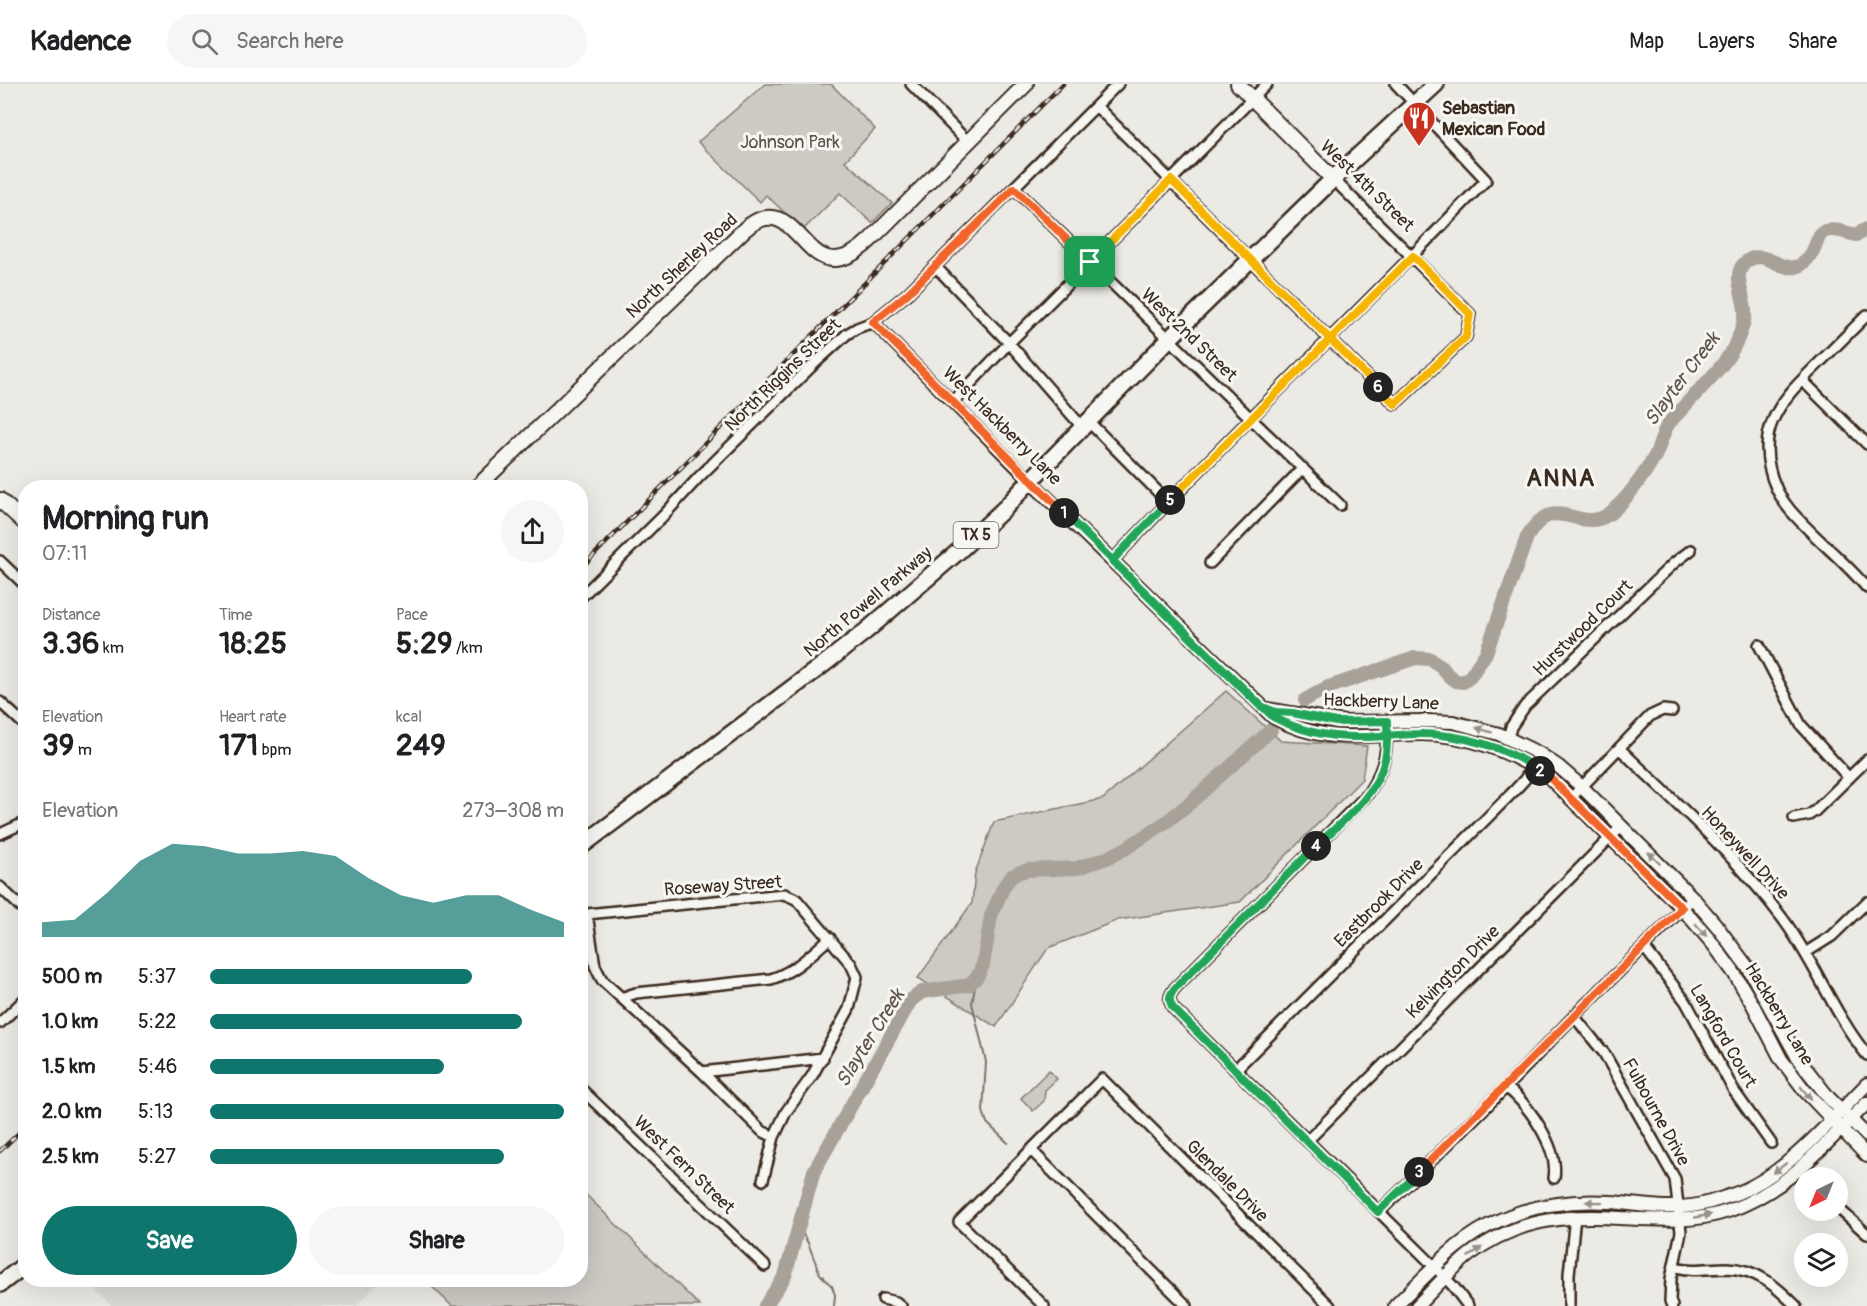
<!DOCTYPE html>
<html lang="en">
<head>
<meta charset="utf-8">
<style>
  body { margin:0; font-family:Pangolin,sans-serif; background:#f6f6f6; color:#202124; height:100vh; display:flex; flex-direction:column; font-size:22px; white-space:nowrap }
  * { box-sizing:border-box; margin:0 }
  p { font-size:20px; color:#757577 }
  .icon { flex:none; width:33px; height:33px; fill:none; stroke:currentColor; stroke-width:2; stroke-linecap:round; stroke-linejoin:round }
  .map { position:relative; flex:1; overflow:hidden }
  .drawer { position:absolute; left:18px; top:396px; width:570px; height:807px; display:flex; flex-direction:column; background:#fff; border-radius:24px; box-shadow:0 6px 24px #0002 }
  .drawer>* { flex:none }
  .needle { width:39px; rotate:223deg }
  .tools { position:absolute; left:1794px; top:1083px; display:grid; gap:12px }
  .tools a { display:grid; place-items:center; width:54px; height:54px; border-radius:50%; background:#fff; box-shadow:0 6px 24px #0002; font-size:30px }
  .pin { position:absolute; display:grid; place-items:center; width:51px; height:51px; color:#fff; margin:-26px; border-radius:12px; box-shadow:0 3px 9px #0006 }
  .km { position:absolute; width:30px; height:30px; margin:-15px; border-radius:50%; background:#222; color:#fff; font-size:16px; line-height:30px; text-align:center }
  .round { display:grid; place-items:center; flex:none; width:63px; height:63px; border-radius:32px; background:#f6f6f6 }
  .overview { display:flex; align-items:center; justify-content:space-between; height:102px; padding:0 24px }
  h1 { font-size:33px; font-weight:700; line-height:45px }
  .metrics { display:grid; grid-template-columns:repeat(3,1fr); gap:9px; height:102px; padding:6px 24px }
  .metrics div { display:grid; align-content:center }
  .metrics b { font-size:30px; font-weight:700 }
  .metrics small { font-size:16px; font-weight:400 }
  .metrics p { font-size:16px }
  .chart { height:168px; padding:12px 24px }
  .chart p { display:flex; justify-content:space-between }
  .chart svg { width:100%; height:108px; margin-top:6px; fill:#0f766e; opacity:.7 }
  .action { display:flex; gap:12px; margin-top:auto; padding:12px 24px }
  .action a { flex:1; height:69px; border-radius:36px; background:#0f766e; color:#fff; font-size:24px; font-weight:700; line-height:69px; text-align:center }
  .action a+a { background:#f6f6f6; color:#202124 }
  ul { padding:0 24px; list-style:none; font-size:20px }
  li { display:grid; grid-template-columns:96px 72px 1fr; align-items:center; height:45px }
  li i { height:15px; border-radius:8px; background:#0f766e }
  header { display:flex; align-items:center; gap:36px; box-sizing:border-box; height:84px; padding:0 30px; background:#fff; border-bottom:2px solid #e0e0e0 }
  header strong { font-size:28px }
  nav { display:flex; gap:33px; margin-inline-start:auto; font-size:21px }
  .search { width:420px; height:54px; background:#f6f6f6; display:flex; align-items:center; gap:15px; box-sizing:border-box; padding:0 21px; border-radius:33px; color:#757577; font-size:22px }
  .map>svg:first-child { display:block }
  .built { fill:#dcdad4 }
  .green { fill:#cdcac4; stroke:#847a71; stroke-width:1.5 }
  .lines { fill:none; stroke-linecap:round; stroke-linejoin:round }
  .stream { stroke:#7c7167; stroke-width:2 }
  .river { stroke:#a8a198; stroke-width:14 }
  .minor-casing { stroke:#3b2a1e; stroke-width:14 }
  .tertiary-casing { stroke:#3b2a1e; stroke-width:16 }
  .secondary-casing { stroke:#3b2a1e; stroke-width:18 }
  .primary-casing { stroke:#3b2a1e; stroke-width:20 }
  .minor { stroke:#f6f6f2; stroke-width:9 }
  .tertiary { stroke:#f6f6f2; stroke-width:12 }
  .secondary { stroke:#f6f6f2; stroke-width:14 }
  .primary { stroke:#f6f6f2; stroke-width:15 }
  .rail-casing { stroke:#3b2a1e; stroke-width:4.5 }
  .rail { stroke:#f6f6f2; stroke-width:2; stroke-dasharray:7; stroke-linecap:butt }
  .oneway { fill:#989088 }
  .split-1-casing { stroke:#fff; stroke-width:12 }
  .split-2-casing { stroke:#fff; stroke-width:12 }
  .split-3-casing { stroke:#fff; stroke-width:12 }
  .split-4-casing { stroke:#fff; stroke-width:12 }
  .split-5-casing { stroke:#fff; stroke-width:12 }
  .split-6-casing { stroke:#fff; stroke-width:12 }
  .split-7-casing { stroke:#fff; stroke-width:12 }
  .split-1 { stroke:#f0652b; stroke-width:8 }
  .split-2 { stroke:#22a559; stroke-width:8 }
  .split-3 { stroke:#f0652b; stroke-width:8 }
  .split-4 { stroke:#22a559; stroke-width:8 }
  .split-5 { stroke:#22a559; stroke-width:8 }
  .split-6 { stroke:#f5b400; stroke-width:8 }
  .split-7 { stroke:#f5b400; stroke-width:8 }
  .labels { text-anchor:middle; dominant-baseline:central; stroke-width:6; stroke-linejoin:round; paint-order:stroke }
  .shield { fill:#f6f6f2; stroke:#73675e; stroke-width:1.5 }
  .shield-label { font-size:16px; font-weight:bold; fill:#3b2a1e }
  .poi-label { font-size:18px; font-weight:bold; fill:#3b2a1e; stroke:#f6f6f2; text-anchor:start }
  .park-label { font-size:18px; fill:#605248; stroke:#f6f6f2 }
  .street-label { font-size:18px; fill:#3b2a1e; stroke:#f6f6f2 }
  .water-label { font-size:20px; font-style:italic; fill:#615449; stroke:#f6f6f2 }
  .district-label { font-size:24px; font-weight:bold; letter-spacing:1.5px; fill:#3b2a1e; stroke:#f6f6f2 }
</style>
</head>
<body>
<header>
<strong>Kadence</strong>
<div class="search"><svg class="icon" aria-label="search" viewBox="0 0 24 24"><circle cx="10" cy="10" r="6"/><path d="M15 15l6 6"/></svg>Search here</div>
<nav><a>Map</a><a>Layers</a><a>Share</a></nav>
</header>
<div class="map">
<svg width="1867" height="1222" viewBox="0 0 1867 1222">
  <rect width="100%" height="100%" fill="#ebeae5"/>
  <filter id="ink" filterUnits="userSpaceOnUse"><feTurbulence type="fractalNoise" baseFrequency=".0167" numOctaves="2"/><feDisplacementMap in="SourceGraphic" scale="12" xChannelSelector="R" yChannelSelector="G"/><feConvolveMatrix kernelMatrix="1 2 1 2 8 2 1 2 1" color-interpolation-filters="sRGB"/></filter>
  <g filter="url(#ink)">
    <path class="built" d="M86,1196H382L356,1222H112Z"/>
    <path class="green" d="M765,0H831L875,45L845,77L892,119L872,139L840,109L803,146L766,111L760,118L698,58Z
      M1226,607L1281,657L1367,662L1362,695L1240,818L1118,836L1048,864L996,943L918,894L972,819L975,789L994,738L1103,715Z
      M1049,986L1057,995L1045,1006L1044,1017L1033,1027L1021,1014Z
      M581,1106L700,1222H452L425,1196H580Z"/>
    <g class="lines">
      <path class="stream" d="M977,893L972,919L986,978L983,1027L987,1039L1008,1059
        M799,1143L808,1159L820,1190L832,1202L835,1211L834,1222"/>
      <path class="river" d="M1305,616L1326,604L1415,574L1430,575L1441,582L1448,591L1456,597L1463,598L1470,593L1486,569L1527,453C1557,402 1580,457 1614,426C1630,411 1644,391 1655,372C1660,362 1662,351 1667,342C1671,336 1677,330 1682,325C1695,310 1710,296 1722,281C1733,268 1742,248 1745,232C1747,213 1729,190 1747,177C1766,163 1784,193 1802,180C1827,161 1805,135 1856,151L1867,145
        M765,1222L785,1192L814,1087L911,916L922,908L969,901L977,893L983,881L991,832L1004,802L1012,792L1020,788L1029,786L1077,784L1107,774L1125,765L1166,738L1190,719L1271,646"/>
      <defs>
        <path id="minor" d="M911,0L968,58
          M1096,22L1395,320L1466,253L1470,230L1333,95
          M1014,104L1340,421
          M935,182L1009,259L1083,344
          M1867,231C1851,247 1835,263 1819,279C1802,296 1783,313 1773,336C1760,365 1770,402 1790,426C1814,454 1844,476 1867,504
          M873,238L1030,397
          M1802,296L1867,360
          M953,318L1009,259L1267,0
          M1089,338L1168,418
          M0,477L26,502
          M1112,477C1234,348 1363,224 1486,96L1396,0
          M1210,479L1303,384
          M580,514L663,432L699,393L814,280L847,250L857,244L873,238L907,210L1118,0
          M1759,561L1801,641L1849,694
          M0,618L26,642
          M1387,646C1387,673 1382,689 1367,711L1175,904C1169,912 1168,915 1173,924L1435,1183L1453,1202L1468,1222
          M1508,654L1511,643L1525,622L1674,479L1691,466
          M1619,664C1676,719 1736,772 1783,835C1815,878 1833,929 1867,971
          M1571,714L1650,632L1663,626L1672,627
          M1794,734L1809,731L1815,727L1867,676
          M0,750L26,738
          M0,803L26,828
          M580,828L587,830L595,882L602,896L702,988L762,1047L774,1053
          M587,830L784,810L796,815L851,880L857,893L849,925L812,992L786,1028L774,1053L763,1096
          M1644,863L1686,918L1734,1007L1771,1059
          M1805,869L1832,852L1867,818
          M621,914L636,909L771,895C796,887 810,871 830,854
          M1574,932L1604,969L1675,1095L1681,1148L1671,1195L1670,1217L1672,1222
          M0,939L26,914
          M1235,986L1515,706L1525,695L1540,670
          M702,988L823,974
          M1506,1003C1529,1021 1559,1064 1554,1094
          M580,1004L765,1182
          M1307,1057L1622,742
          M1031,1066L1187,1222
          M1838,1124L1867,1150
          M1379,1128L1506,1003L1574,932L1693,814
          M1675,1183C1695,1188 1707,1184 1727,1184C1757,1185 1776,1202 1796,1222
          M883,1215L896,1218L901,1222
          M1044,1222L959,1138L1102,995L1330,1222
          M1569,1222V1190L1575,1132"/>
        <path id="tertiary" d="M1030,397L1273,633C1325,662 1366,650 1421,650C1467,650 1513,668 1550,694L1682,824L1713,860L1734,889L1753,921L1781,975L1805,1007L1867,1072
          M1267,625L1344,638L1426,637L1453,638L1499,650L1540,670L1559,683L1582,703L1693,814L1716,841L1749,885L1799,976L1829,1014L1867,1052
          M1395,1222C1412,1205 1429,1188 1447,1171C1493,1129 1549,1114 1611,1118C1633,1120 1656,1124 1678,1123C1699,1123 1721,1115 1740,1108C1787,1089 1831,1036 1867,1000
          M1417,1222C1434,1205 1450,1186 1469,1171C1515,1136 1564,1130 1620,1134C1656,1136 1693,1139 1728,1127C1788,1106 1823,1062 1867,1019"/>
        <path id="secondary" d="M1238,0L1333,95
          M476,404L745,145C751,140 758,135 766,134C805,129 812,211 870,156L1026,0
          M0,416L26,440"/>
        <path id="primary" d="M580,763L824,580L866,547L960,466L1005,424L1030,397L1169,255L1333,95L1436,0
          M0,1200L26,1180"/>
      </defs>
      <use href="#minor" class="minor-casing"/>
      <use href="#tertiary" class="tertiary-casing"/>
      <use href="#secondary" class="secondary-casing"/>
      <use href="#primary" class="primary-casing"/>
      <use href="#minor" class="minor"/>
      <use href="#tertiary" class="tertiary"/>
      <use href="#secondary" class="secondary"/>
      <use href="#primary" class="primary"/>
      <defs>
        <path id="rail" d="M580,485L1063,0
          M0,1067L26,1042"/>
      </defs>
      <use href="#rail" class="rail-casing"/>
      <use href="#rail" class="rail"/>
    </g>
    <defs><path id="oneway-solid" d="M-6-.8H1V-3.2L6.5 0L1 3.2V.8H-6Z" transform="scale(1.5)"/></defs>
    <g class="oneway">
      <use href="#oneway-solid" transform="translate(1484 646) rotate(-163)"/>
      <use href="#oneway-solid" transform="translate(1654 774) rotate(-135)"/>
      <use href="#oneway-solid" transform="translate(1701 846) rotate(49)"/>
      <use href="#oneway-solid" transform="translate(1806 1009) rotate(50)"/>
      <use href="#oneway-solid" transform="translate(1780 1084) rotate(142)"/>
      <use href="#oneway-solid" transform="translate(1594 1118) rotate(-179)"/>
      <use href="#oneway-solid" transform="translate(1703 1132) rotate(-11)"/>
      <use href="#oneway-solid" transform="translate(1475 1168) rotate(-35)"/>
    </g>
  </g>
  <g class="lines" filter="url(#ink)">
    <defs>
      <path id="split-1" d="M1064,429L873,238L907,210L1014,104L1090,178"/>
      <path id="split-2" d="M1064,429L1273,633C1300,647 1332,654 1362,653C1382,653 1402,650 1422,650C1462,650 1508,664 1540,687"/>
      <path id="split-3" d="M1419,1088L1682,824L1550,694L1540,687"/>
      <path id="split-4" d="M1316,762L1175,904C1169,912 1168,915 1173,924L1378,1128L1419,1088"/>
      <path id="split-5" d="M1170,416L1112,477L1260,622L1276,628L1293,629L1336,638L1387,637C1387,649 1388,663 1385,675C1377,712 1342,737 1316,762"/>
      <path id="split-6" d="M1170,416L1413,172L1470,230L1466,253L1395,320L1378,303"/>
      <path id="split-7" d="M1090,178L1171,96L1378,303"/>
    </defs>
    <use href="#split-1" class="split-1-casing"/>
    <use href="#split-2" class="split-2-casing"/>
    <use href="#split-3" class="split-3-casing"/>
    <use href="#split-4" class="split-4-casing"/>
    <use href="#split-5" class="split-5-casing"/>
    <use href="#split-6" class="split-6-casing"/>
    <use href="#split-7" class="split-7-casing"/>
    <use href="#split-1" class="split-1"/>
    <use href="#split-2" class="split-2"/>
    <use href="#split-3" class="split-3"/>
    <use href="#split-4" class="split-4"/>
    <use href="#split-5" class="split-5"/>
    <use href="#split-6" class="split-6"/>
    <use href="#split-7" class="split-7"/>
  </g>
  <defs>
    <symbol id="restaurant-pin" viewBox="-11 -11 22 30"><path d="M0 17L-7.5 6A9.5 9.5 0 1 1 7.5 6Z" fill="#c8321e" stroke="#f6f6f2"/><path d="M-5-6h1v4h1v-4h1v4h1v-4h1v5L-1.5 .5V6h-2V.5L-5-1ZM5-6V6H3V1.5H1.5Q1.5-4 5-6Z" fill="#fff"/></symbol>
  </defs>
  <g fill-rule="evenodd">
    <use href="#restaurant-pin" x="1400" y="15" width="38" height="52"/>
  </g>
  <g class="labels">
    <rect class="shield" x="953.5" y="438" width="45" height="26" rx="4.5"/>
    <g class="shield-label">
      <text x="976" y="451">TX 5</text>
    </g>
    <g class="poi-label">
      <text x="1442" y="24">Sebastian<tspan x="1442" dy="21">Mexican Food</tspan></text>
    </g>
    <g class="park-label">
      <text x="790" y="58">Johnson Park</text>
    </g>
    <g class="street-label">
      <text transform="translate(1367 102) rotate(44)">West 4th Street</text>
      <text transform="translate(682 182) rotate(-43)">North Sherley Road</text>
      <text transform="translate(1189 251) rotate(44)">West 2nd Street</text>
      <text transform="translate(783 291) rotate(-44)">North Riggins Street</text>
      <text transform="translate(1002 342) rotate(45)">West Hackberry Lane</text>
      <text transform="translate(868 518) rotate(-40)">North Powell Parkway</text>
      <text transform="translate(1583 544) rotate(-44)">Hurstwood Court</text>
      <text transform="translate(1381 618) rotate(2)">Hackberry Lane</text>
      <text transform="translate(1745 769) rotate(47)">Honeywell Drive</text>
      <text transform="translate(723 802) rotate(-4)">Roseway Street</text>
      <text transform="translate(1379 819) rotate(-45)">Eastbrook Drive</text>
      <text transform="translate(1453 888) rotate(-45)">Kelvington Drive</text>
      <text transform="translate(1779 930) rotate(59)">Hackberry Lane</text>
      <text transform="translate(1723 952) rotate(60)">Langford Court</text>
      <text transform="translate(1656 1028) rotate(61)">Fulbourne Drive</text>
      <text transform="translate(684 1081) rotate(44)">West Fern Street</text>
      <text transform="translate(1227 1097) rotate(45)">Glendale Drive</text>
    </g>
    <g class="water-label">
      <text transform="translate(1682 295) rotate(-53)">Slayter Creek</text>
      <text transform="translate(870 954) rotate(-58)">Slayter Creek</text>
    </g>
    <g class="district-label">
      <text x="1561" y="394">ANNA</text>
    </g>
  </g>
</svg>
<div class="tools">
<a><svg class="needle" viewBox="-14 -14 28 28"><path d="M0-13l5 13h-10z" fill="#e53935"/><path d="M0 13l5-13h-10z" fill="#757577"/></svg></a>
<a><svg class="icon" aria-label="layers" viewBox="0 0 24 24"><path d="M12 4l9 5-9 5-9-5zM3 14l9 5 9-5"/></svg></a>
</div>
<div class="pin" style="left:1090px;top:178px;background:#1e9e55"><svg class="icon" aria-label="arrive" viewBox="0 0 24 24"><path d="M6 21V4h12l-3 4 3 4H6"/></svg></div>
<b class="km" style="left:1064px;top:429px">1</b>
<b class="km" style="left:1540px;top:687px">2</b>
<b class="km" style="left:1419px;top:1088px">3</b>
<b class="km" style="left:1316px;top:762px">4</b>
<b class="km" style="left:1170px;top:416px">5</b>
<b class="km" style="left:1378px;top:303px">6</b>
<section class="drawer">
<div class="overview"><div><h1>Morning run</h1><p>07:11</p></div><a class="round"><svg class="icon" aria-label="share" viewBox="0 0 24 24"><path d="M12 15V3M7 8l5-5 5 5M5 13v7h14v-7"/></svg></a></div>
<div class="metrics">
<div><p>Distance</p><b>3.36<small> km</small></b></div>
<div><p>Time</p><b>18:25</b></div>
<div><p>Pace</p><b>5:29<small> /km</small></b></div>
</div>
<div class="metrics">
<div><p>Elevation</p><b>39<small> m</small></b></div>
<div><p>Heart rate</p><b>171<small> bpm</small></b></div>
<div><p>kcal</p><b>249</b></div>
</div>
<div class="chart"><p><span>Elevation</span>273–308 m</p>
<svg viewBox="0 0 160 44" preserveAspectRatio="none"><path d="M0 44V38L10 37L20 26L30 13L40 6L50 7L60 10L70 10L80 9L90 11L100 20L110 27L120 30L130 27L140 27L150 33L160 38V44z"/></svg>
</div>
<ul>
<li><b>500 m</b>5:37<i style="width:74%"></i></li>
<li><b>1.0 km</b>5:22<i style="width:88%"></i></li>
<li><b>1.5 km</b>5:46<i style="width:66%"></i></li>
<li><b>2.0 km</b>5:13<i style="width:100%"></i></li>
<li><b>2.5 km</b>5:27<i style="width:83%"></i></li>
</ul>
<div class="action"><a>Save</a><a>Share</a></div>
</section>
</div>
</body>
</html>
